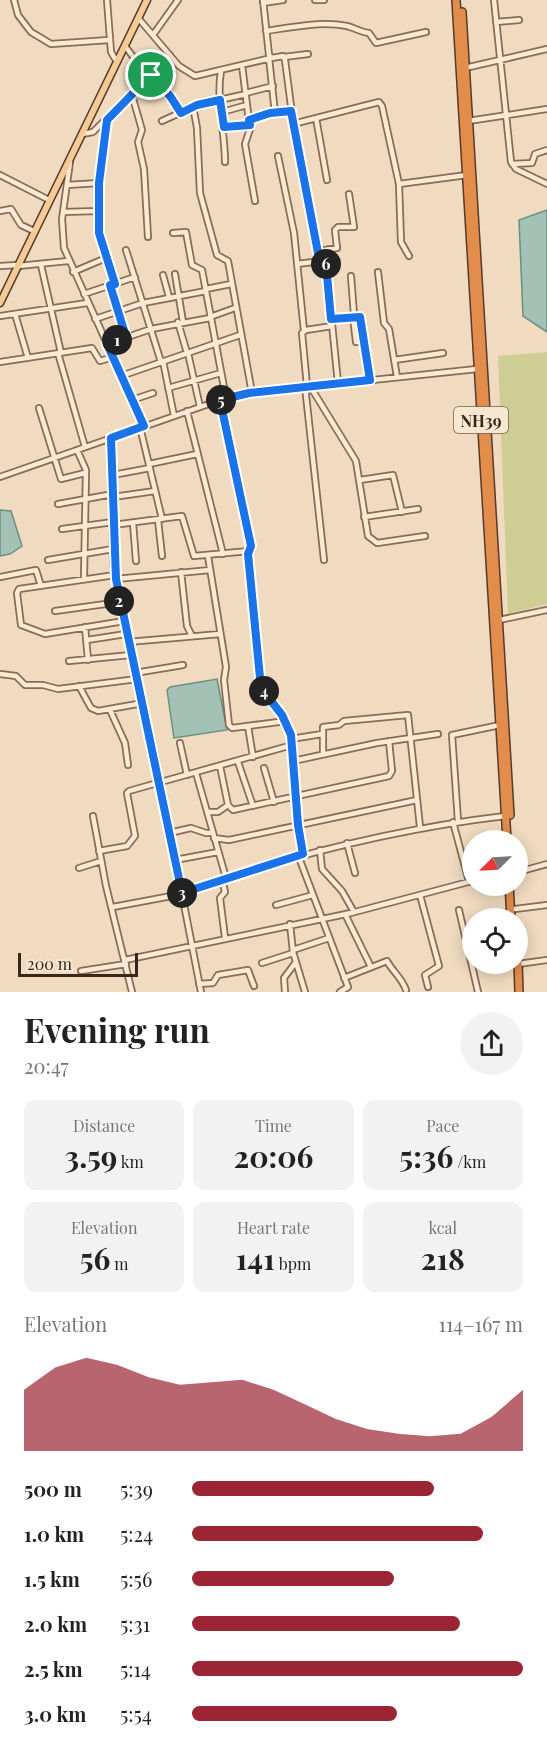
<!DOCTYPE html>
<html lang="en">
<head>
<meta charset="utf-8">
<style>
  body { margin:0; font-family:"Playfair Display",serif; background:#f2f2f2; color:#222; height:100vh; display:flex; flex-direction:column; font-size:22px; white-space:nowrap }
  * { box-sizing:border-box; margin:0 }
  p { font-size:20px; color:#767676 }
  .icon { flex:none; width:33px; height:33px; fill:none; stroke:currentColor; stroke-width:2; stroke-linecap:round; stroke-linejoin:round }
  .map { position:relative; height:992px; overflow:hidden }
  .sheet { display:flex; flex-direction:column; background:#fff; flex:1 }
  .sheet>* { flex:none }
  .needle { width:39px; rotate:246deg }
  .tools { position:absolute; left:462px; top:830px; display:grid; gap:12px }
  .tools a { display:grid; place-items:center; width:66px; height:66px; border-radius:50%; background:#fff; box-shadow:0 3px 15px #0003; font-size:30px }
  .scale { position:absolute; left:18px; bottom:15px; width:120px; box-sizing:border-box; padding-left:6px; border:3px solid #38261c; border-top:0; font-size:16px; line-height:21px; white-space:nowrap; color:#38261c; -webkit-text-stroke:4px #f7e6d0; paint-order:stroke }
  .pin { position:absolute; display:grid; place-items:center; width:51px; height:51px; color:#fff; margin:-26px; border:3px solid #fff; border-radius:50%; box-shadow:0 2px 6px #0007 }
  .km { position:absolute; width:30px; height:30px; margin:-15px; border-radius:50%; background:#222; color:#fff; font-size:16px; line-height:30px; text-align:center }
  .round { display:grid; place-items:center; flex:none; width:63px; height:63px; border-radius:32px; background:#f2f2f2 }
  .summary { display:flex; align-items:center; justify-content:space-between; height:102px; padding:0 24px }
  h1 { font-size:33px; font-weight:700; line-height:45px }
  .stats { display:grid; grid-template-columns:repeat(3,1fr); gap:9px; height:102px; padding:6px 24px }
  .stats div { display:grid; align-content:center; border-radius:12px; background:#f2f2f2; text-align:center }
  .stats b { font-size:30px; font-weight:700 }
  .stats small { font-size:16px; font-weight:400 }
  .stats p { font-size:16px }
  .chart { height:168px; padding:12px 24px }
  .chart p { display:flex; justify-content:space-between }
  .chart svg { width:100%; height:108px; margin-top:6px; fill:#9b2535; opacity:.7 }
  ul { padding:0 24px; list-style:none; font-size:20px }
  li { display:grid; grid-template-columns:96px 72px 1fr; align-items:center; height:45px }
  li i { height:15px; border-radius:8px; background:#9b2535 }
  .map>svg:first-child { display:block }
  .green { fill:#cecd93 }
  .water { fill:#a3c1b5; stroke:#6a9081; stroke-width:1.5 }
  .lines { fill:none; stroke-linecap:round; stroke-linejoin:round }
  .minor-casing { stroke:#896b57; stroke-width:8 }
  .major-casing { stroke:#573a2c; stroke-width:9 }
  .highway-casing { stroke:#573a2c; stroke-width:10 }
  .minor { stroke:#faead3; stroke-width:4.5 }
  .major { stroke:#f5cb95; stroke-width:6 }
  .highway { stroke:#e38d4c; stroke-width:7 }
  .route-casing { stroke:#fff; stroke-width:12 }
  .route { stroke:#1a73e8; stroke-width:8 }
  .labels { text-anchor:middle; dominant-baseline:central; stroke-width:5; stroke-linejoin:round; paint-order:stroke }
  .shield { fill:#f7e6d0; stroke:#716052; stroke-width:1.5 }
  .shield-label { font-size:16px; font-weight:bold; fill:#38261c }
</style>
</head>
<body>
<div class="map">
<svg width="547" height="992" viewBox="0 0 547 992">
  <rect width="100%" height="100%" fill="#f0dbc0"/>
  <path class="green" d="M547,352V604L508,614L498,356Z"/>
  <path class="water" d="M547,210V332L523,316L519,220Z
    M0,510L11,511L22,546L10,554L0,556Z
    M217,679L227,730L174,738L167,690L170,687Z"/>
  <g class="lines">
    <defs>
      <path id="minor" d="M14,0L18,15L31,32L51,44L109,40
        M107,0L111,52L117,62
        M263,0L269,55L272,58L283,56L285,60L297,152L319,258L326,265L338,383
        M315,0H324
        M494,0L511,162L516,169L547,184
        M263,3L283,0
        M139,19L179,66L195,76L271,58
        M496,22L519,20
        M266,31C292,27 321,21 347,26C355,28 360,32 369,33L376,43L426,32
        M153,35L178,0
        M125,46L149,78
        M284,57L308,54
        M269,58L275,113
        M242,65L250,129L245,144L255,201
        M465,68L547,49
        M221,71C216,100 225,132 225,162
        M151,75L181,113
        M246,93L273,86
        M132,95L142,130L138,142L144,169L148,237
        M193,106L197,128L200,193L217,255L228,261L252,393
        M222,112L247,105
        M316,118L327,180
        M249,120L270,113L291,111
        M162,121L197,105L246,94
        M468,121L547,109
        M293,124L379,102L382,106L399,184L467,175
        M224,127L250,125
        M82,134L93,132L170,55
        M278,156L294,233L304,331
        M70,162L62,219L64,248L144,426
        M512,164L532,163L535,154L547,150
        M0,175L49,200
        M399,184L401,242L409,256
        M67,185L99,183
        M0,211L11,209L21,225L34,231
        M63,212L98,211
        M173,233L186,232L192,265L202,270L226,398
        M126,250L161,362
        M318,251L337,248L335,230L338,227H354L349,194
        M106,258L115,283
        M297,264L321,261
        M41,265L61,353
        M0,266L18,265
        M18,266L68,261
        M73,272L106,258L99,236L98,213L107,120
        M378,272L384,323L389,329L397,377
        M175,274L183,322
        M163,275L169,297
        M110,285L126,337
        M206,289L231,284
        M84,294L135,277
        M15,314L28,358
        M0,316L87,303
        M210,317L235,308
        M352,317L361,318L370,380
        M353,317L356,342L365,341
        M95,319L143,303L206,291
        M331,319L354,315L351,276
        M178,322L187,353
        M107,344L151,329L210,318
        M58,353L85,447
        M188,353L200,407
        M394,360L443,353
        M163,361L174,416
        M0,362L92,348L100,361L113,357
        M121,376L240,335
        M305,386L324,560
        M307,386L302,333L306,330L332,326
        M310,386L356,461L368,536L377,543L425,536
        M168,388L221,373
        M132,400L153,393
        M220,400L251,548L248,554L261,688L282,715L291,735L298,825L303,854
        M39,408L61,479L85,473
        M187,411L223,554
        M140,427L162,519
        M111,438L113,562L116,583L155,755L201,992
        M77,450L86,470L84,579
        M149,464L197,454
        M113,475L150,468
        M0,477L226,398L249,393L477,369
        M360,480L393,475L402,512
        M113,497L155,491
        M58,504L113,494
        M364,517L418,509
        M158,520L162,556
        M133,523L136,561
        M113,525L182,516L194,556L249,551
        M62,529L113,522
        M208,556L226,667L224,680L229,725L232,728L286,721
        M48,560L113,549
        M181,572L187,626L192,636
        M115,575L19,589L17,593L21,625L45,634L124,621
        M0,577L36,570L41,586
        M116,579L210,570
        M55,611L120,602
        M499,620L547,610
        M85,627L88,660
        M87,640L126,634
        M128,642L220,634
        M69,661L131,655
        M135,673L183,665
        M0,674L16,676L25,685H43L58,689L137,679
        M79,686L91,708L98,711L143,703
        M110,710L125,743L128,765
        M248,726L253,757
        M291,739L322,734
        M180,743L187,775
        M323,754V727L339,725L344,721L408,715L420,827
        M293,761L377,743L438,734
        M238,762L253,806
        M220,766L228,805L233,810L389,776L392,771L389,741
        M264,768L274,802
        M196,773L226,878
        M208,812H218L228,805
        M93,816L106,886L132,992
        M458,821L452,735L500,725
        M453,822L469,882
        M169,833L191,828L206,833H213
        M214,838L229,840L417,800
        M347,843L355,873
        M320,850L322,869L342,891L354,912
        M99,851L127,846L135,836L127,793L129,791L292,745
        M298,855L348,987L340,992
        M175,860L218,852
        M79,868L101,861
        M518,872L547,864
        M222,879L225,892L220,898L225,938
        M182,893C288,856 394,829 505,816
        M420,895L439,966L425,975L428,987
        M276,905L313,895
        M113,907L182,894
        M515,909L547,905
        M459,910L478,992
        M345,914L371,967
        M290,924L293,952L305,992
        M293,950L329,938
        M125,960L351,913L472,881
        M262,963L293,953
        M518,964L547,960
        M81,971L126,964
        M344,978L387,961C393,972 402,978 406,990
        M199,984L213,983L218,975L248,970L254,986
        M285,992L284,978L296,962"/>
      <path id="major" d="M0,303L147,0"/>
      <path id="highway" d="M456,0L507,840
        M462,12L510,815
        M509,885L511,918
        M518,962L519,992"/>
    </defs>
    <use href="#minor" class="minor-casing"/>
    <use href="#major" class="major-casing"/>
    <use href="#highway" class="highway-casing"/>
    <use href="#minor" class="minor"/>
    <use href="#major" class="major"/>
    <use href="#highway" class="highway"/>
  </g>
  <g class="lines">
    <defs>
      <path id="route" d="M151,75L170,96L181,113L197,105L220,100L224,127L250,125L249,120L270,113L291,111L319,258L326,264L331,319L360,317L370,380L249,393L220,400L251,546L248,554L261,688L282,715L291,735L298,825L303,854L182,893L116,579L111,438L144,426L107,344L126,337L110,285L115,284L99,233V183L107,120Z"/>
    </defs>
    <use href="#route" class="route-casing"/>
    <use href="#route" class="route"/>
  </g>
  <g class="labels">
    <rect class="shield" x="454" y="407" width="54" height="26" rx="4.5"/>
    <g class="shield-label">
      <text x="481" y="420">NH39</text>
    </g>
  </g>
</svg>
<div class="tools">
<a><svg class="needle" viewBox="-14 -14 28 28"><path d="M0-13l5 13h-10z" fill="#e53935"/><path d="M0 13l5-13h-10z" fill="#767676"/></svg></a>
<a><svg class="icon" aria-label="locate" viewBox="0 0 24 24"><circle cx="12" cy="12" r="6"/><path d="M12 2v4M12 18v4M2 12h4M18 12h4"/></svg></a>
</div>
<div class="scale">200 m</div>
<div class="pin" style="left:151px;top:75px;background:#1e9e55"><svg class="icon" aria-label="arrive" viewBox="0 0 24 24"><path d="M6 21V4h12l-3 4 3 4H6"/></svg></div>
<b class="km" style="left:117px;top:340px">1</b>
<b class="km" style="left:119px;top:601px">2</b>
<b class="km" style="left:182px;top:893px">3</b>
<b class="km" style="left:264px;top:691px">4</b>
<b class="km" style="left:221px;top:400px">5</b>
<b class="km" style="left:326px;top:264px">6</b>
</div>
<section class="sheet">
<div class="summary"><div><h1>Evening run</h1><p>20:47</p></div><a class="round"><svg class="icon" aria-label="share" viewBox="0 0 24 24"><path d="M12 15V3M7 8l5-5 5 5M5 13v7h14v-7"/></svg></a></div>
<div class="stats">
<div><p>Distance</p><b>3.59<small> km</small></b></div>
<div><p>Time</p><b>20:06</b></div>
<div><p>Pace</p><b>5:36<small> /km</small></b></div>
</div>
<div class="stats">
<div><p>Elevation</p><b>56<small> m</small></b></div>
<div><p>Heart rate</p><b>141<small> bpm</small></b></div>
<div><p>kcal</p><b>218</b></div>
</div>
<div class="chart"><p><span>Elevation</span>114–167 m</p>
<svg viewBox="0 0 160 44" preserveAspectRatio="none"><path d="M0 44V19L10 10L20 6L30 9L40 14L50 17L60 16L70 15L80 19L90 25L100 31L110 35L120 37L130 38L140 37L150 30L160 19V44z"/></svg>
</div>
<ul>
<li><b>500 m</b>5:39<i style="width:73%"></i></li>
<li><b>1.0 km</b>5:24<i style="width:88%"></i></li>
<li><b>1.5 km</b>5:56<i style="width:61%"></i></li>
<li><b>2.0 km</b>5:31<i style="width:81%"></i></li>
<li><b>2.5 km</b>5:14<i style="width:100%"></i></li>
<li><b>3.0 km</b>5:54<i style="width:62%"></i></li>
</ul>
</section>
</body>
</html>
